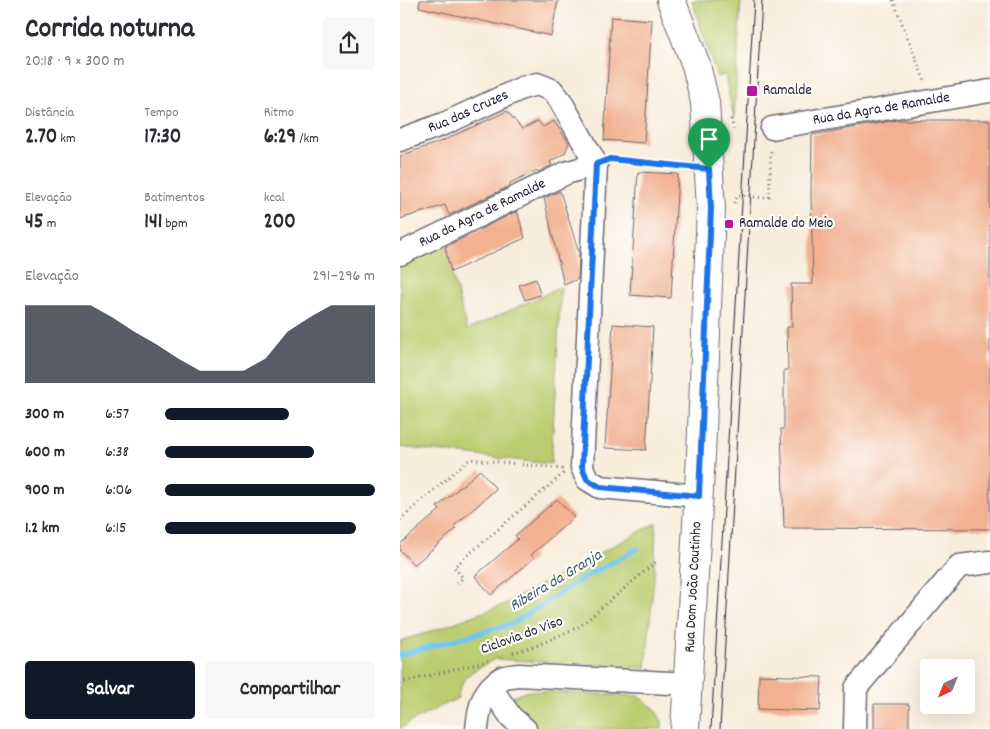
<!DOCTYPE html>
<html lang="pt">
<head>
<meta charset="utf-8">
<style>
  body { margin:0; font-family:Dekko,sans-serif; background:#f7f7f7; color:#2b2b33; height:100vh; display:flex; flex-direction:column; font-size:19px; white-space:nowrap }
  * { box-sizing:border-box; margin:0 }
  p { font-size:16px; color:#7c7c81 }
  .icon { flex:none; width:28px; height:28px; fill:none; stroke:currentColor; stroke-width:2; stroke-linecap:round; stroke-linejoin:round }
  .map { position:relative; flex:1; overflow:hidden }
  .panel { display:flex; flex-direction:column; background:#fff; width:400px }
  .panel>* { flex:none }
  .needle { width:32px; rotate:223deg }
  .tools { position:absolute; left:520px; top:659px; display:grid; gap:10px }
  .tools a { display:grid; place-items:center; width:55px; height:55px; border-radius:5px; background:#fff; box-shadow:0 5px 20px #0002; font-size:25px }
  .pin { position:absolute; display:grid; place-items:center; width:42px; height:42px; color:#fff; margin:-51px -21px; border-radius:50% 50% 50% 0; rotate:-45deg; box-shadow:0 0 5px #0007 }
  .pin .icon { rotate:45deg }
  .round { display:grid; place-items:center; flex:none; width:52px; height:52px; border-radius:5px; background:#f7f7f7 }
  .summary { display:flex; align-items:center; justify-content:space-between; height:85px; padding:0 25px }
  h1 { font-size:28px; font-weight:700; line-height:38px }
  .stats { display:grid; grid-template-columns:repeat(3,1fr); gap:8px; height:85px; padding:5px 25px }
  .stats div { display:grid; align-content:center }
  .stats b { font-size:21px; font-weight:700 }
  .stats small { font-size:14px; font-weight:400 }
  .stats p { font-size:14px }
  .chart { height:140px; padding:10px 25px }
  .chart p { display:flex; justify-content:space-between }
  .chart svg { width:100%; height:90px; margin-top:5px; fill:#111827; opacity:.7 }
  .cta { display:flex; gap:10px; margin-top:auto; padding:10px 25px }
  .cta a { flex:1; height:58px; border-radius:5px; background:#111827; color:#fff; font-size:20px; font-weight:700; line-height:58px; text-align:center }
  .cta a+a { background:#f7f7f7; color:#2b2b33 }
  ul { padding:0 25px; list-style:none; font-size:16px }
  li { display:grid; grid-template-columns:80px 60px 1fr; align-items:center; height:38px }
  li i { height:12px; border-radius:6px; background:#111827 }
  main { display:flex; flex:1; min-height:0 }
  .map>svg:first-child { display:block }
  .green { fill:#bbcd70; stroke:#6e7856 }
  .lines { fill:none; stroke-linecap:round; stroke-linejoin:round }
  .stream { stroke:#6bc3e9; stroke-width:5.5 }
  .building { fill:#f2b191 }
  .minor-casing { stroke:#6d6973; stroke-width:25 }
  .major-casing { stroke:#6d6973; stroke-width:30 }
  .path { stroke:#6d6973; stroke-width:3; stroke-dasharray:1 4; stroke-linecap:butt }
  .minor { stroke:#fff; stroke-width:22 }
  .major { stroke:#fff; stroke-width:28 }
  .tram { stroke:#22223b; stroke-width:1 }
  .route-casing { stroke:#fff; stroke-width:10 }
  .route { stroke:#1a73e8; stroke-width:6 }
  .poi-dot { fill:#b5179e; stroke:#fdfcf7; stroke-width:2 }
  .labels { text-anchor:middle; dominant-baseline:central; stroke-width:4.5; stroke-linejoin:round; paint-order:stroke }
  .poi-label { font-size:15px; fill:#22223b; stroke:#fdfcf7; text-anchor:start }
  .street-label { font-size:15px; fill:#22223b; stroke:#fdfcf7 }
  .water-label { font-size:16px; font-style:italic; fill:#3c5a78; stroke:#fdfcf7 }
</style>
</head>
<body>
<main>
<section class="panel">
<div class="summary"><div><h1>Corrida noturna</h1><p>20:18 · 9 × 300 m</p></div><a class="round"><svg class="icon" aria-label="share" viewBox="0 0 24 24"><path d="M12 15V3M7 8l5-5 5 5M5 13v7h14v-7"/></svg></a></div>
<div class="stats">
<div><p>Distância</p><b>2.70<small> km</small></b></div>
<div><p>Tempo</p><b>17:30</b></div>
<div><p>Ritmo</p><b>6:29<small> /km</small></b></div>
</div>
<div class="stats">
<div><p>Elevação</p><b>45<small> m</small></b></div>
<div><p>Batimentos</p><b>141<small> bpm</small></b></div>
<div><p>kcal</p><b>200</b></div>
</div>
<div class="chart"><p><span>Elevação</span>291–296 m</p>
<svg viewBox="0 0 160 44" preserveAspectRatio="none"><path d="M0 44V6L10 6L20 6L30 6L40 12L50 19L60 25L70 32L80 38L90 38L100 38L110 32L120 19L130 12L140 6L150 6L160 6V44z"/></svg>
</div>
<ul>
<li><b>300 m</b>6:57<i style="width:59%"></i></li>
<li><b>600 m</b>6:38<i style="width:71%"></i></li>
<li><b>900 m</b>6:06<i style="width:100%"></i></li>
<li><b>1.2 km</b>6:15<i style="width:91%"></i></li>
</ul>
<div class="cta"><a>Salvar</a><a>Compartilhar</a></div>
</section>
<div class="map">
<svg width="590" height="729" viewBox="0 0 590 729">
  <rect width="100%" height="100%" fill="#fdfcf7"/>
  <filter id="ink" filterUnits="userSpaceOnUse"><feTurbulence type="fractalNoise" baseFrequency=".02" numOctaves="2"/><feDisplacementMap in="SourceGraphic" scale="10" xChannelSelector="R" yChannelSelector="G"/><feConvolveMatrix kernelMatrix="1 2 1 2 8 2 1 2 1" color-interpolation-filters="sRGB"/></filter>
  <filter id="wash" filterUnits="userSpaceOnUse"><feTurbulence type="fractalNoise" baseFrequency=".0096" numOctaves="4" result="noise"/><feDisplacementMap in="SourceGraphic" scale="20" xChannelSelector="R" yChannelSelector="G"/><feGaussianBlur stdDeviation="1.12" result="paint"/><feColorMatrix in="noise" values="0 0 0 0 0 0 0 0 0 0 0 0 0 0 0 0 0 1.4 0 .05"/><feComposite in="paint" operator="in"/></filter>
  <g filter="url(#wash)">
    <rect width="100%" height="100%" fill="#f8eddb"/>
    <path class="green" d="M292,0H341L334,119L325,75L317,77Z
      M43,239L67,330L161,287L151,464L0,447V254Z
      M256,523L254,576L246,668L95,659L70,673L62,684L58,694V698L10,722L0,729V641L26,633L103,605Z
      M129,691L238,696L254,708L262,721V729H110L113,696Z"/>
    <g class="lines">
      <path class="stream" d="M0,655L112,624L182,579L237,549"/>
    </g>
    <g id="blocks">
      <path class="building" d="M20,0H158L151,36L19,7Z
        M211,17L252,20L244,143L204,140Z
        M107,111L122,129L138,121L143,127L154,121L169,143L165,153L150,162L152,165L138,172L137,170L110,183V186L49,215L45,205L0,219V156L42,141Z
        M497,120H590V529L384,528L381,429H384V370H388L387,327H392L391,284H413L411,194L412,135Z
        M238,172L278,174L271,298L230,295Z
        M160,191L179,253L178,279L164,285L144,198Z
        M117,211L125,238L51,272L45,247Z
        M136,279L140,295L125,300L119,285Z
        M213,324L253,327L246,450L205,448Z
        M80,470L96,489L54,526L56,529L14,565L0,550V544L40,510L37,507Z
        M157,499L174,517L131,555L134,558L91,595L75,576L118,539L115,536Z
        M359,675L422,677L420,711L358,709Z
        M474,704H509V729H474Z"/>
    </g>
  </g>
  <g filter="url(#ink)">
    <use href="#blocks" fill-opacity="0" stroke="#6d6973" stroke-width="1"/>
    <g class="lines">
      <defs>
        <g id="minor">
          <path id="s1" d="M372,128L590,91"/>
          <path id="s2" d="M0,140L46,123L122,88L137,84L152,90L160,100L196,164L182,467L187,479L200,487L299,496"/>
          <path id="s3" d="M0,254L166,173L196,164"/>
          <path d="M91,688L111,717L125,729"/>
          <path d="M77,729C79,709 82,689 102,678C106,676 113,676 118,675L288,684"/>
          <path d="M455,729L456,688L559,566L590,562"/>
        </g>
        <path id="major" d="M271,0L296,65L305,102L311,209L301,455L285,729"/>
      </defs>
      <use href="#minor" class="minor-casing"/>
      <use href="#major" class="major-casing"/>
      <path class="path" d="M493,0L525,82
        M331,119L334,130
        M216,160L287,167
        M334,203L338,195L363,198L369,197L371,148
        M0,520L67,461L71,459L163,469
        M57,583L63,578L54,567L164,473
        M113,653L136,646L180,626L258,560
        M0,683L88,661"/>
      <use href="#minor" class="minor"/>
      <use href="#major" class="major"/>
      <path class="tram" d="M311,729L354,0
        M320,729L362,0"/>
    </g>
  </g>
  <g class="lines" filter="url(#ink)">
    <defs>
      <path id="route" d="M210,159L309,169L311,209L299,496L200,487L187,479L182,467L196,164Z"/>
    </defs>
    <use href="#route" class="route-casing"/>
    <use href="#route" class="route"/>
  </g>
  <g class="poi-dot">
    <rect x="346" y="85" width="12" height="12" rx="2.5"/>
    <rect x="324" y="219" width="10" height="10" rx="2.5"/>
  </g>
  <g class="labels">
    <g class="poi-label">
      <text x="363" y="91">Ramalde</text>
      <text x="339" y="224">Ramalde do Meio</text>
    </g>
    <g class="street-label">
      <text stroke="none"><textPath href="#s1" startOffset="111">Rua da Agra de Ramalde</textPath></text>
      <text stroke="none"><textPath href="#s2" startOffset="74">Rua das Cruzes</textPath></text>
      <text stroke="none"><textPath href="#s3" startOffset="92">Rua da Agra de Ramalde</textPath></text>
      <text transform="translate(294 587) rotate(-87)">Rua Dom João Coutinho</text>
      <text transform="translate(122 636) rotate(-20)">Ciclovia do Viso</text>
    </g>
    <g class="water-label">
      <text transform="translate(156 581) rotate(-31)">Ribeira da Granja</text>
    </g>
  </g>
</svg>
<div class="tools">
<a><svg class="needle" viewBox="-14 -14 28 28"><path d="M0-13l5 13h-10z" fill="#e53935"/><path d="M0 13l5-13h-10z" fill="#7c7c81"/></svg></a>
</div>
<div class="pin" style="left:309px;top:169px;background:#1e9e55"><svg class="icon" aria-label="arrive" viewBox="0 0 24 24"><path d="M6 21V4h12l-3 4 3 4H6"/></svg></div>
</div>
</main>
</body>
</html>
